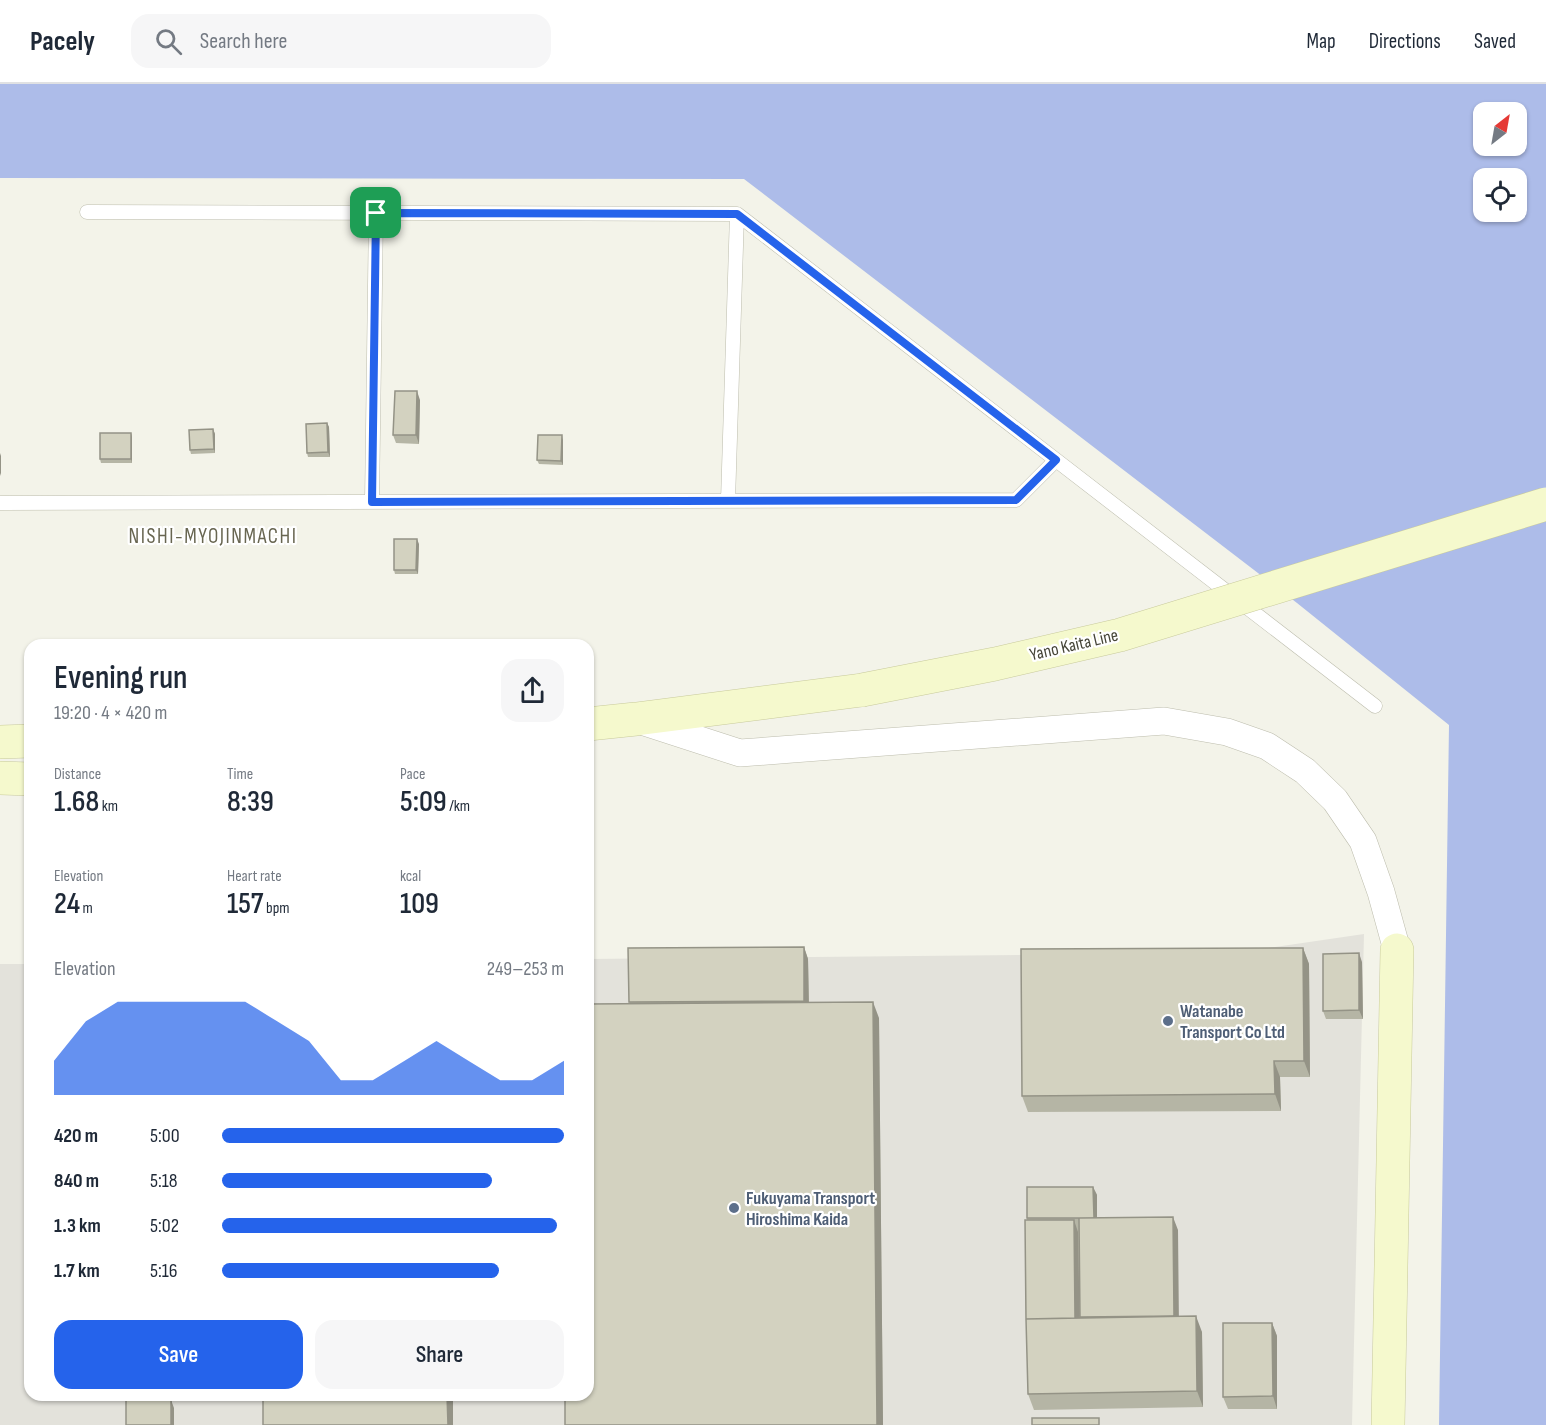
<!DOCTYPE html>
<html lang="en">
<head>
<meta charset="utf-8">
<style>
  body { margin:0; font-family:"Sofia Sans Condensed",sans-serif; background:#f6f6f7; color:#1f2937; height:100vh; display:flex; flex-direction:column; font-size:22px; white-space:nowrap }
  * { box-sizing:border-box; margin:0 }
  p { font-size:20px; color:#747a83 }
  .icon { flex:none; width:33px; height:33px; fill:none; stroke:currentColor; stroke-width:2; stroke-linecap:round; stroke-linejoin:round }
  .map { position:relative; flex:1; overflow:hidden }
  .side { position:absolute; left:24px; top:555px; width:570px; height:762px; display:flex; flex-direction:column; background:#fff; border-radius:18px; box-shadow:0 2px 4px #0004 }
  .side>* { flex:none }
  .needle { width:39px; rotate:31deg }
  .controls { position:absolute; left:1473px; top:18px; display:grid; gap:12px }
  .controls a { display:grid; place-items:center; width:54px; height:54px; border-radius:12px; background:#fff; box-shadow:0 2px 4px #0004; font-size:30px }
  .pin { position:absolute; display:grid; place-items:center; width:51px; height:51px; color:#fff; margin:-26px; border-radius:12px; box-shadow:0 3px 9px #0006 }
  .round { display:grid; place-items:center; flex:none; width:63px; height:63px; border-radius:18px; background:#f6f6f7 }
  .summary { display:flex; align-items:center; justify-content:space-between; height:102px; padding:0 30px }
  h1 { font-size:33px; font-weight:600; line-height:45px }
  .metrics { display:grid; grid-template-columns:repeat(3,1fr); gap:9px; height:102px; padding:6px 30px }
  .metrics div { display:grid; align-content:center }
  .metrics b { font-size:30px; font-weight:600 }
  .metrics small { font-size:16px; font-weight:400 }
  .metrics p { font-size:16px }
  .chart { height:168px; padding:12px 30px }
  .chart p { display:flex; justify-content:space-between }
  .chart svg { width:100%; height:108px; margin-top:6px; fill:#2563eb; opacity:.7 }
  .action { display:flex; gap:12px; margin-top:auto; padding:12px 30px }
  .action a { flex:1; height:69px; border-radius:18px; background:#2563eb; color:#fff; font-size:24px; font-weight:600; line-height:69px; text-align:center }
  .action a+a { background:#f6f6f7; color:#1f2937 }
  ul { padding:0 30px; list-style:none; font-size:20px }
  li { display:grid; grid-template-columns:96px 72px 1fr; align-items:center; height:45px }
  li i { height:15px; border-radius:8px; background:#2563eb }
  header { display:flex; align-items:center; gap:36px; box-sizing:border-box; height:84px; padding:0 30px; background:#fff; border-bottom:2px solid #e0e1e3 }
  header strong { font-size:28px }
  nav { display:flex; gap:33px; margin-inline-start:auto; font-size:21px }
  .search { width:420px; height:54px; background:#f6f6f7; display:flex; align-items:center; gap:15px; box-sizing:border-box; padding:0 21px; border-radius:18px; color:#747a83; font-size:22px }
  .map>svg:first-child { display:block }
  .industrial { fill:#e3e2db }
  .water { fill:#adbce9; fill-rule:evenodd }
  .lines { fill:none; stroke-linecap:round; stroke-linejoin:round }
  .lane-casing { stroke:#bdbdad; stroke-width:15 }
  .street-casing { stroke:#bdbdad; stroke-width:28 }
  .secondary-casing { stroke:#c8ca9c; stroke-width:34 }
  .lane { stroke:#fff; stroke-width:14 }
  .street { stroke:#fff; stroke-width:27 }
  .secondary { stroke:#f5f9cd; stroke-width:33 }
  .secondary-bridge-casing { stroke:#c8ca9c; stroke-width:34; stroke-linecap:butt }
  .secondary-bridge { stroke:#f5f9cd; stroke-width:33 }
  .wall { fill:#b5b5a5 }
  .shaded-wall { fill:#949386 }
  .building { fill:#d3d2c0; stroke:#949386; stroke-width:1.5 }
  .route-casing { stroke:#fff; stroke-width:12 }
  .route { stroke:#2563eb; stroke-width:8 }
  .service-dot { fill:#5c6f8a; stroke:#fff; stroke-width:2 }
  .labels { text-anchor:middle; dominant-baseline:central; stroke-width:4.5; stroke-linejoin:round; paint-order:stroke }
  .street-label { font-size:18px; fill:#464538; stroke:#fff }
  .service-label { font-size:18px; font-weight:bold; fill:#4e5e75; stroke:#fff; text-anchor:start }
  .quarter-label { font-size:21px; letter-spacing:1.5px; fill:#686651; stroke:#fff }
</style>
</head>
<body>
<header>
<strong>Pacely</strong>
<div class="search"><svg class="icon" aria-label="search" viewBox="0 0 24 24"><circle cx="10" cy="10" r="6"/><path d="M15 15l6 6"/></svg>Search here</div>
<nav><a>Map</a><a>Directions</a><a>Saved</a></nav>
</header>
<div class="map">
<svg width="1546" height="1341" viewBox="0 0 1546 1341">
  <rect width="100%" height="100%" fill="#f3f3e9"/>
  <path class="industrial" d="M1364,850L1352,1341H0V880H30V1311H588V875L1234,869Z"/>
  <path class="water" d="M0,0H1546V1341H1439L1449,641L1297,519L744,95L0,94ZM1484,28H1516V62H1484ZM1484,94H1516V128H1484Z"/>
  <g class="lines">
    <defs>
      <path id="lane" d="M87,128L737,130L1375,622
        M728,417L737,130
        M372,418L376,129
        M0,419L1016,416L1056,376"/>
      <path id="street" d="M638,636L740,669L1164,637L1227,648L1267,662L1305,687L1335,716L1363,757L1381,808L1397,866"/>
      <path id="secondary" d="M588,640L636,635L862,606
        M0,658L30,657
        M0,694L30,695
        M1388,1341L1397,866"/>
    </defs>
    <use href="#lane" class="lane-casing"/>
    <use href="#street" class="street-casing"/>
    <use href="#secondary" class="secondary-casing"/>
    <use href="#lane" class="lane"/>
    <use href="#street" class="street"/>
    <use href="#secondary" class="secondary"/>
    <defs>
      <path id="secondary-bridge" d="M862,606L995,580L1120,551L1546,420"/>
    </defs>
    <use href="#secondary-bridge" class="secondary-bridge-casing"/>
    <use href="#secondary-bridge" class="secondary-bridge"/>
  </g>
  <path class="wall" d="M420,316L419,360L396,359L393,351Z
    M327,339L329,343L330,373H308L307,369Z
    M213,345L215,350V369L191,370L190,366Z
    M131,349L132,353V379H101L100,375Z
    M563,356V381L539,380L537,376Z
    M419,460L418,490H395L394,486Z
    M804,863L808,875L809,919L879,934L883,1341H565L630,920L629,918Z
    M1303,864L1309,880L1310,993H1280L1281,1027L1028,1028L1022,1012Z
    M1362,878L1363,935H1326L1323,927Z
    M1093,1103L1097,1111V1134L1178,1146V1232L1202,1248L1203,1323L1034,1326L1028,1310L1027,1134Z
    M1272,1239L1277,1252V1325H1228L1223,1313Z"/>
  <path class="shaded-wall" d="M417,307L420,316L419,360L416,351Z
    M327,339L329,343L330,373L328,368Z
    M213,345L215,350V369L214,365Z
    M131,349L132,353V379L131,375Z
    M562,351L563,356V381L561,377Z
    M0,369L1,372V392L0,389Z
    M417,455L419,460L418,490L416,486Z
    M804,863L808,875L809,929L804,917Z
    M1303,864L1309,880L1310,993L1304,977Z
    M1359,869L1362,878L1363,935L1359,926Z
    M873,918L879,934L883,1341H877Z
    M1274,977L1280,993L1281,1027L1275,1010Z
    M1093,1103L1097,1111V1142L1094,1134Z
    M1173,1133L1178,1146L1179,1245L1174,1232Z
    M1074,1136L1078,1148L1080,1248L1075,1235Z
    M1196,1232L1202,1248L1203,1323L1197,1307Z
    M1272,1239L1277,1252V1325L1273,1312Z
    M447,1311H453V1341H448Z
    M171,1316L174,1324V1341H171Z"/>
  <path class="building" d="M395,307H417L416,351H393Z
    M327,339L328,368L307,369L306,340Z
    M213,345L214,365L190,366L189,346Z
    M100,349H131V375H100Z
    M538,351H562L561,377L537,376Z
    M394,455H417L416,486H394Z
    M804,863V917L629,918L628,864Z
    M1303,864L1304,977H1274L1275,1010L1022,1012L1021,865Z
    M1359,869V926L1323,927V870Z
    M873,918L877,1341H565V1311H588V920Z
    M1027,1103H1093L1094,1134H1027Z
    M1173,1133L1174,1232L1080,1233L1079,1134Z
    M1025,1136H1074L1075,1234L1026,1235V1236Z
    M1196,1232L1197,1307L1028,1310L1026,1235Z
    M1223,1239H1272L1273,1312L1223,1313Z
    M263,1311H447L448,1341H263Z
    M126,1316H171V1341H126Z
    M1032,1334H1099V1341H1032Z"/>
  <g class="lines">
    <defs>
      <path id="route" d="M376,129L737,130L1056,376L1016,416L372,418Z"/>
    </defs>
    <use href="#route" class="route-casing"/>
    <use href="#route" class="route"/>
  </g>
  <g class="service-dot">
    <circle cx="1168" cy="937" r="6"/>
    <circle cx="734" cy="1124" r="6"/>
  </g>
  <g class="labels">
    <g class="street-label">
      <text transform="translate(1074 561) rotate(-13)">Yano Kaita Line</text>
    </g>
    <g class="service-label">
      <text x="1180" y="927">Watanabe<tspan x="1180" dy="21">Transport Co Ltd</tspan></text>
      <text x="746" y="1114">Fukuyama Transport<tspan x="746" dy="21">Hiroshima Kaida</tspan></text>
    </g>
    <g class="quarter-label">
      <text x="213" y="452">NISHI-MYOJINMACHI</text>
    </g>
  </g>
</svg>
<div class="controls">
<a><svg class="needle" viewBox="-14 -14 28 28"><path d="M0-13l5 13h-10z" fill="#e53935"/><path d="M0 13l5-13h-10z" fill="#747a83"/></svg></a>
<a><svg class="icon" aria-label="locate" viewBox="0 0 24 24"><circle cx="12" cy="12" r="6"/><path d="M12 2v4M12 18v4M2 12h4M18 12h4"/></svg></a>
</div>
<div class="pin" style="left:376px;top:129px;background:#1e9e55"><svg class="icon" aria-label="arrive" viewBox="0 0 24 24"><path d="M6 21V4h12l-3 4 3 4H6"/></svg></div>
<section class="side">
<div class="summary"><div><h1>Evening run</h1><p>19:20 · 4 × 420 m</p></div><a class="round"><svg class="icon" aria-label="share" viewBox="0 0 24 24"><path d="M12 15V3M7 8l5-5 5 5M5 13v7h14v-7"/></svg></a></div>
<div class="metrics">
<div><p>Distance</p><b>1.68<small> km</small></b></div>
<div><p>Time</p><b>8:39</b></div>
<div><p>Pace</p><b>5:09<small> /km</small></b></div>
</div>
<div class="metrics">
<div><p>Elevation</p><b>24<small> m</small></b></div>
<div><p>Heart rate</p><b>157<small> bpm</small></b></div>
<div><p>kcal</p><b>109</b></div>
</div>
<div class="chart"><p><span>Elevation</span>249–253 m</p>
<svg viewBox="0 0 160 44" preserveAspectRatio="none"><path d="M0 44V30L10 14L20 6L30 6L40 6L50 6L60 6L70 14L80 22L90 38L100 38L110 30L120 22L130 30L140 38L150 38L160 30V44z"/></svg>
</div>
<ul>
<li><b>420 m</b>5:00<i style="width:100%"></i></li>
<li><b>840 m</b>5:18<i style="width:79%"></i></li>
<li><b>1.3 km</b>5:02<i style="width:98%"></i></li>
<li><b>1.7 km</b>5:16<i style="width:81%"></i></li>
</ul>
<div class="action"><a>Save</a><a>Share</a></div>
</section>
</div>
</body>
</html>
